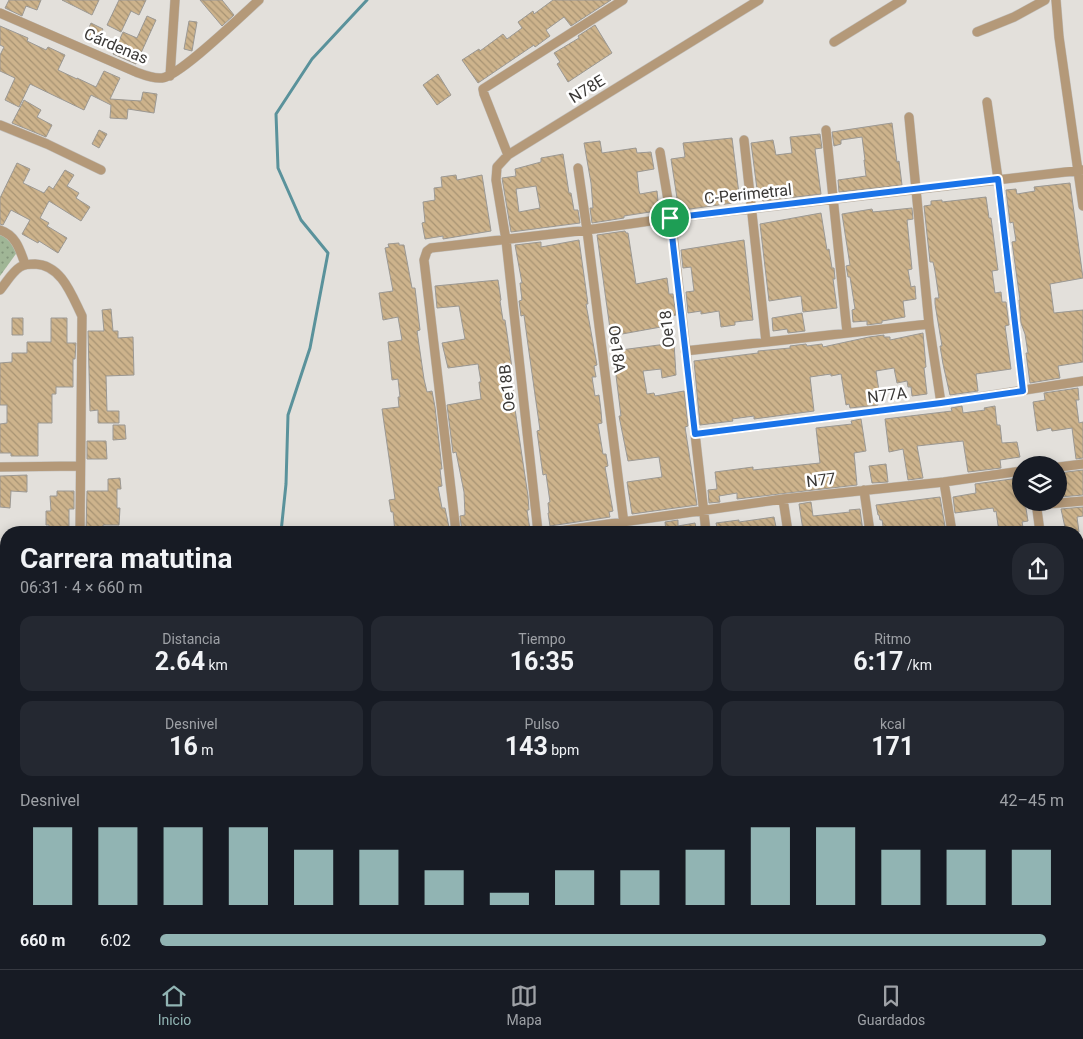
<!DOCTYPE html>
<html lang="es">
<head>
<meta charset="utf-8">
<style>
  body { margin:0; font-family:Roboto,sans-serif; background:#242831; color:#f1f3f6; height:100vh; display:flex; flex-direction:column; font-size:19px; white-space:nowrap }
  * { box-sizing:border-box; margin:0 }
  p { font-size:16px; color:#9ea1a6 }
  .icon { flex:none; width:28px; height:28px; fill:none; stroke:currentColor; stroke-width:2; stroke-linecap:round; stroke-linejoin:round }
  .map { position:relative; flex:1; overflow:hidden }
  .drawer { position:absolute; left:0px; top:526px; width:1084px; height:444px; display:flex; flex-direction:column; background:#171b24; border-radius:20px 20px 0 0; box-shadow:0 2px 12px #0003 }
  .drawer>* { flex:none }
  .fabs { position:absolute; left:1012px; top:456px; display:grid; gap:10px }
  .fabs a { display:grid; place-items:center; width:55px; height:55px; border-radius:50%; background:#171b24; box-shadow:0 2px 12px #0003; font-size:25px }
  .pin { position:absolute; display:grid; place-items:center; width:42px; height:42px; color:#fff; margin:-21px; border:2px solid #fff; border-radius:50%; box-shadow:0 1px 5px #0007 }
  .round { display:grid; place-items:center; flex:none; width:52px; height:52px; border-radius:20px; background:#242831 }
  .headline { display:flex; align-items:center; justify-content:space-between; height:85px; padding:0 20px }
  h1 { font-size:28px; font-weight:700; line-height:38px }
  .figures { display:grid; grid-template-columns:repeat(3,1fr); gap:8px; height:85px; padding:5px 20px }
  .figures div { display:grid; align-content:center; border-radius:12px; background:#242831; text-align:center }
  .figures b { font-size:25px; font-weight:700 }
  .figures small { font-size:14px; font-weight:400 }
  .figures p { font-size:14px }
  .chart { height:140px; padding:10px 20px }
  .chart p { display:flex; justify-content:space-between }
  .chart svg { width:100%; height:90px; margin-top:5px; stroke:#91b4b3; stroke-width:6 }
  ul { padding:0 20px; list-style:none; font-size:16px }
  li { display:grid; grid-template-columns:80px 60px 1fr; align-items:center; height:38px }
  li i { height:12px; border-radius:6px; background:#91b4b3 }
  .menu { display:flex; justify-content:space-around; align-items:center; height:70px; border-top:1px solid #363941; background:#171b24; font-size:14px; color:#9ea1a6 }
  .menu a { display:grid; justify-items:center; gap:2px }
  .menu .active { color:#91b4b3 }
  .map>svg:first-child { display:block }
  .park { fill:url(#park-dots) }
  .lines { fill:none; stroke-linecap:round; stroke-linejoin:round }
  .stream { stroke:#5a929b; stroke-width:3 }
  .building { fill:url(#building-back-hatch); stroke:#9b9893; fill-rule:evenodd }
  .street-casing { stroke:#c1beba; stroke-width:10 }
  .street { stroke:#b49979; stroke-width:9 }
  .route-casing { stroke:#fff; stroke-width:10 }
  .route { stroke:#1a73e8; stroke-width:6 }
  .labels { text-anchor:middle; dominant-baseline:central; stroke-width:5; stroke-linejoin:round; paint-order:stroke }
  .street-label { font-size:16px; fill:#3a3836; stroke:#fff }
</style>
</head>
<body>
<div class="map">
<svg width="1083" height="969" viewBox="0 0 1083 969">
  <defs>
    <pattern id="park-dots" width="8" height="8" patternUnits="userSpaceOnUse" patternTransform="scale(1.25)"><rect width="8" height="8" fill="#a0b696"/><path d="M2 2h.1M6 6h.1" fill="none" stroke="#83957b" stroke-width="1.8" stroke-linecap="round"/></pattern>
    <pattern id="building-back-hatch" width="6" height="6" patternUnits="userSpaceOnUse" patternTransform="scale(1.25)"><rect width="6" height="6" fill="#cdb38c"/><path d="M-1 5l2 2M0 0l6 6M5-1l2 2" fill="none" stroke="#a79373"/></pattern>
  </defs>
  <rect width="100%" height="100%" fill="#e3e0db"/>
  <path class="park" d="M0,232L7,237L18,251L0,276Z"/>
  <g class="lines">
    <path class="stream" d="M281,532L286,484L288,415L310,348L328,253L301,220L278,168L276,114L312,59L367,0
      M268,969V964"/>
  </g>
  <path class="building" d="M9,0H41L37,10L26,6L22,16L5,8Z
    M62,0H99L92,15Z
    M119,0H146L139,15L131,11L121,32L107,25Z
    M200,0H222L234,15L222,26Z
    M553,0H611L571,26L564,17L546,30L550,36L535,47L534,45L478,83L462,60L479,49L480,51L503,34L507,39L522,28L518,22L533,11L534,14Z
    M147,16L156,20L136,64L113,54L123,32L137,38Z
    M189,21L197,22L192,51L184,49Z
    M91,23L103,29L96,42L85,37Z
    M595,25L612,53L568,82L557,64L560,62L554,53L579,38L578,36Z
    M0,26L28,38L27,41L46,50L48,47L65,55L58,70L77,79V78L96,87L104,71L120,78L110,99L141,101L143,92L157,94L154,113L128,109L127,119L110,118L111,105L91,95L84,110L30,84L19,107L5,100L15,78L0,71V55L4,47L0,45Z
    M438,74L451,95L437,105L423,85Z
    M24,100L41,110L37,117L52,125L46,137L12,123Z
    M892,123L897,162L899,161L902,185L839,192L838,180L866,176L864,160H865L862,137L841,140V144L834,146L832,132Z
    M99,130L107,134L99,148L92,144Z
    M820,134L822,148L815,149L821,194L763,201L760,189H757L751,143L773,140L776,155L792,153L790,137Z
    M732,138L740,202L676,211L674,199L677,198L671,159L685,157L683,143Z
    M600,141L602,153L636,148L637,153L651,152L654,169L637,172L639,191L640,194L657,191L658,201H662L663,210L624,216V218L592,223L590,208H593L591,183L584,143Z
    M563,154L569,193H571L574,210H578L580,223L511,232L502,178L516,176L515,169L541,162V158ZM536,186L540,208L519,212L516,189Z
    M17,163L30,169L23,183L44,193L49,186L53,189L65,170L74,175L67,186L79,193L76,198L90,207L81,221L49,201L40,218L49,223L47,226L67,238L58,253L39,241L38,243L22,234L30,220L11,210L3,225L0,224V198Z
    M456,175L457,180L482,175L491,231L443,239V236L425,239L422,223L425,222L423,202L435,200L434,188L442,187L441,177Z
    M1070,183L1083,278L1050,284L1054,313L1083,310V362L1058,366L1060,378L1030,383L1026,353H1028L1025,334L1021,323L1019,300H1020L1012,242L1016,241L1013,222L1010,223L1006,190L1016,189L1017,194L1035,191L1034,187Z
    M986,197L989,218H991L998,270L992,271L995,293L1001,292L1002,302H1006L1009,325L1005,326L1011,369L976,374L978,391L950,395L943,364L940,346H942L935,304V298H939L935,271L933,262H930L924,206L931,205V201L942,200V202Z
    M912,208L913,219L907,220L912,269L908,270L911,287L915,286L916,299L903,301L905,317L882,321V323L867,325V321L853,322L852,310L855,309L850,277H848L846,266L850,265L842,214L872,209L873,212Z
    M821,213L827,250L829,249L832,268H834L835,279H833L837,308L803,312L801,296L769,301L760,224Z
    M625,231L626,233H628L636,284L667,278L669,294H673L676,315L671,316L672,325L611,336L597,235Z
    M579,240L588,304H586L597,365L594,366L596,377H592L595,396L599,395L601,411L602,423L598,424L603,454H606L608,466L605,467L613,511L609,512L610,517L550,526L548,513H549L548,503L550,502L546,474L543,475L541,461L537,431L540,430L528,345L524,315L521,316L519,301L522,300L520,283H522L515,245L541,242V247Z
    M744,240L753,320L735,322V325L721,327L719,311L701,314V311L688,313L686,292L694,291L691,267L683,268L681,250Z
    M399,243V245H404L412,288H415L420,330L417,331L424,379L427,392L432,391L435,407L442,469H440L442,486L438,487L442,508H445L450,532H395L393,512H391L389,500L395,499L382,409L399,407L398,397H400L398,379L392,380L388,342L402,340L398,317L383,320L379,293L393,291L385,248L389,247L388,244Z
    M498,280L501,300L500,301L503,320H505L509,347L512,368L510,369L514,395L513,396L528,496L529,510H527L530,530L517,532L516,527L482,532H462L460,516L465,515L464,492L456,452L453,453L447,405L481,399L479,382H481L478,364L448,368L442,343L465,339L459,306L437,308L435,286Z
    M111,309L113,331H118V338L133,337L134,375L106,376L107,411H119V423H98V410L90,411L88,331H104L102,310Z
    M802,313L805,331L788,333L787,329L773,331L772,318Z
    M12,318H23V335H12Z
    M51,318H67V343H76L75,359H73V387H56V394H52V423H38V456H11V453H0V424L7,423V405H0V363L12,362V353H27V342H51Z
    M923,333L926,367L924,368L927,394L912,396L911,387H908L907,381L897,383L894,368L876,371L879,391H876L878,405L850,408L849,404L846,405L841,374L831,376V374L810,377L814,411L754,419V416L732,419L733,421L700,425L694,361L758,353V351L790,348V346L806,344L807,346L822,344L823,347L869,337L884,335V337H890V340Z
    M674,343L676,375L662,378L661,369L643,371L647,394L654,393L655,396L684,391L688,426L685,427L697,505L632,514L627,482L662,477L659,457L628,461L619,416H621L613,351Z
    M1078,388L1079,400H1076L1079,423L1083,422V458L1076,459L1072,428L1052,431L1051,428L1037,431L1033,402L1045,400L1044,393Z
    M962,406L963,413L985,410L984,408L995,406L997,425H1000L1002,443L1017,442L1020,457L1000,460L1001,468L968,472L963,441L917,446L923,478L908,480L903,449L889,452L885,419L952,411L951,408Z
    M861,419L866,451L854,453L857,485L737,499V493L719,496L720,502L709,503L708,490L717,489L715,472L753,467V470L820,463L816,428L852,424L851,421Z
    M113,425H125L126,439L113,440Z
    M87,441H106L107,459H87Z
    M886,464L888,482L872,483L869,466Z
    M1083,470V495L1060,497L1059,473Z
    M27,475V492L11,491L10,508L0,507V476Z
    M120,478L121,489H117V508H120L119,525H103V532H86L87,491H108V479Z
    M1019,478L1021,502H1025L1028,521L1022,522L1024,532H999L996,511L994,512L993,508L955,513L953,497L976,493L975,484Z
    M57,491H74V509H69V532H49V525H46V511H51L50,496H57Z
    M940,497L946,532H884L882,520H880L879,515H878L876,505Z
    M811,502L813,516L850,512L849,510L860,509L863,532H831V528H826L803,530L799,504Z
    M1083,507V516L1077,517L1079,532H1066L1061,509Z
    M774,517L777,532H764L763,528L741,532H718L716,523L739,520V522Z
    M678,520V526L695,523L697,532H666L665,522Z"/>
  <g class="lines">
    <defs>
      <path id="street" d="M1056,0L1059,37L1083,206
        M0,13L136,72C144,75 153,79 162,78C180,76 242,15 259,0
        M977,32L1014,17L1045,0
        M834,42L902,0
        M170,76L175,0
        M987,102L998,179L1023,391
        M909,117L929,324L941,403
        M0,125L47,144L101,170
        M826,130L847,332
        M744,140L766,342
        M660,152L671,218L706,532
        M508,155L484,94L483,89L623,0
        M578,168L587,230L625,532
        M0,230C16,235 20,250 25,264
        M0,290C6,283 12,272 20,267C25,264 30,264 35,264C62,265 72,296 82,316L80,532
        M685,351L929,324
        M695,434L941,403L1083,381
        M0,467L80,466
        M1059,467L1083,464
        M944,482L952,532
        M864,490L870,532
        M783,499L788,532
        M1036,502L1040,532
        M1036,505L1083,501
        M456,532L424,260L427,251L431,248L587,230L671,218L1083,170
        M538,532L506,240L496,180L497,167L508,155L759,0
        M553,532L783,499L944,482L1021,471
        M1078,584L1083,583
        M1078,669H1083
        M0,784L6,785
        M1078,826L1083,873
        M343,964V969
        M425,964L426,969
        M509,964L510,969
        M594,964L595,969
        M676,964L677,969
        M759,964L760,969
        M843,964L844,969
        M927,964V969
        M1007,964L1008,969"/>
    </defs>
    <use href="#street" class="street-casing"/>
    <use href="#street" class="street"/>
  </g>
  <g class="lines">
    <defs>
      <path id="route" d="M998,179L1023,391L941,403L695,434L670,218Z"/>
    </defs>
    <use href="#route" class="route-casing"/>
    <use href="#route" class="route"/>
  </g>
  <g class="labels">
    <g class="street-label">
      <text transform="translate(116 46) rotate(23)">Cárdenas</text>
      <text transform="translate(587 89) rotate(-32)">N78E</text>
      <text transform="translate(748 194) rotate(-6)">C-Perimetral</text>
      <text transform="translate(667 329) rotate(-96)">Oe18</text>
      <text transform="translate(617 349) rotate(83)">Oe18A</text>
      <text transform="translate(507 388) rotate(-96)">Oe18B</text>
      <text transform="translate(887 395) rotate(-7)">N77A</text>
      <text transform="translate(821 480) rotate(-7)">N77</text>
    </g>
  </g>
</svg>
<div class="fabs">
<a><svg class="icon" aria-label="layers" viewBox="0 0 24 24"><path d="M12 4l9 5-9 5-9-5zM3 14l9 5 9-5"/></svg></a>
</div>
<div class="pin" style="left:670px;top:218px;background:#1e9e55"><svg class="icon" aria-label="arrive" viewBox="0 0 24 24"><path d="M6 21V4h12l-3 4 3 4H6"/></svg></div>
<section class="drawer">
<div class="headline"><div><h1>Carrera matutina</h1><p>06:31 · 4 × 660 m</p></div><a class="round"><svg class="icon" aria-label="share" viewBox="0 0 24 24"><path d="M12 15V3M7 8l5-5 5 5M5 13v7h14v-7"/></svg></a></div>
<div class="figures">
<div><p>Distancia</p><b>2.64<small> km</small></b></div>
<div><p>Tiempo</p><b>16:35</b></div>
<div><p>Ritmo</p><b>6:17<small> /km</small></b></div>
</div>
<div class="figures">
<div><p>Desnivel</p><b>16<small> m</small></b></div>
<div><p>Pulso</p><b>143<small> bpm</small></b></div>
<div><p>kcal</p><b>171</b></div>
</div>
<div class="chart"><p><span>Desnivel</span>42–45 m</p>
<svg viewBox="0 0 160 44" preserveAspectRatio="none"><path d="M5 44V6M15 44V6M25 44V6M35 44V6M45 44V17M55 44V17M65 44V27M75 44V38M85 44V27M95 44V27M105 44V17M115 44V6M125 44V6M135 44V17M145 44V17M155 44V17"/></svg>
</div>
<ul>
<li><b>660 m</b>6:02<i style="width:98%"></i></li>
</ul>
</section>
</div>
<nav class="menu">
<a class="active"><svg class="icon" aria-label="home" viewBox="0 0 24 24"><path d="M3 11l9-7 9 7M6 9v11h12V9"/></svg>Inicio</a>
<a><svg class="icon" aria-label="map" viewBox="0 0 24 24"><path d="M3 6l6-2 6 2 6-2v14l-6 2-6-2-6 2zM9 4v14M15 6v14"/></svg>Mapa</a>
<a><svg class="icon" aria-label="saved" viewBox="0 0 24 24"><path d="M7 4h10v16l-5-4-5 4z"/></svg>Guardados</a>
</nav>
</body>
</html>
